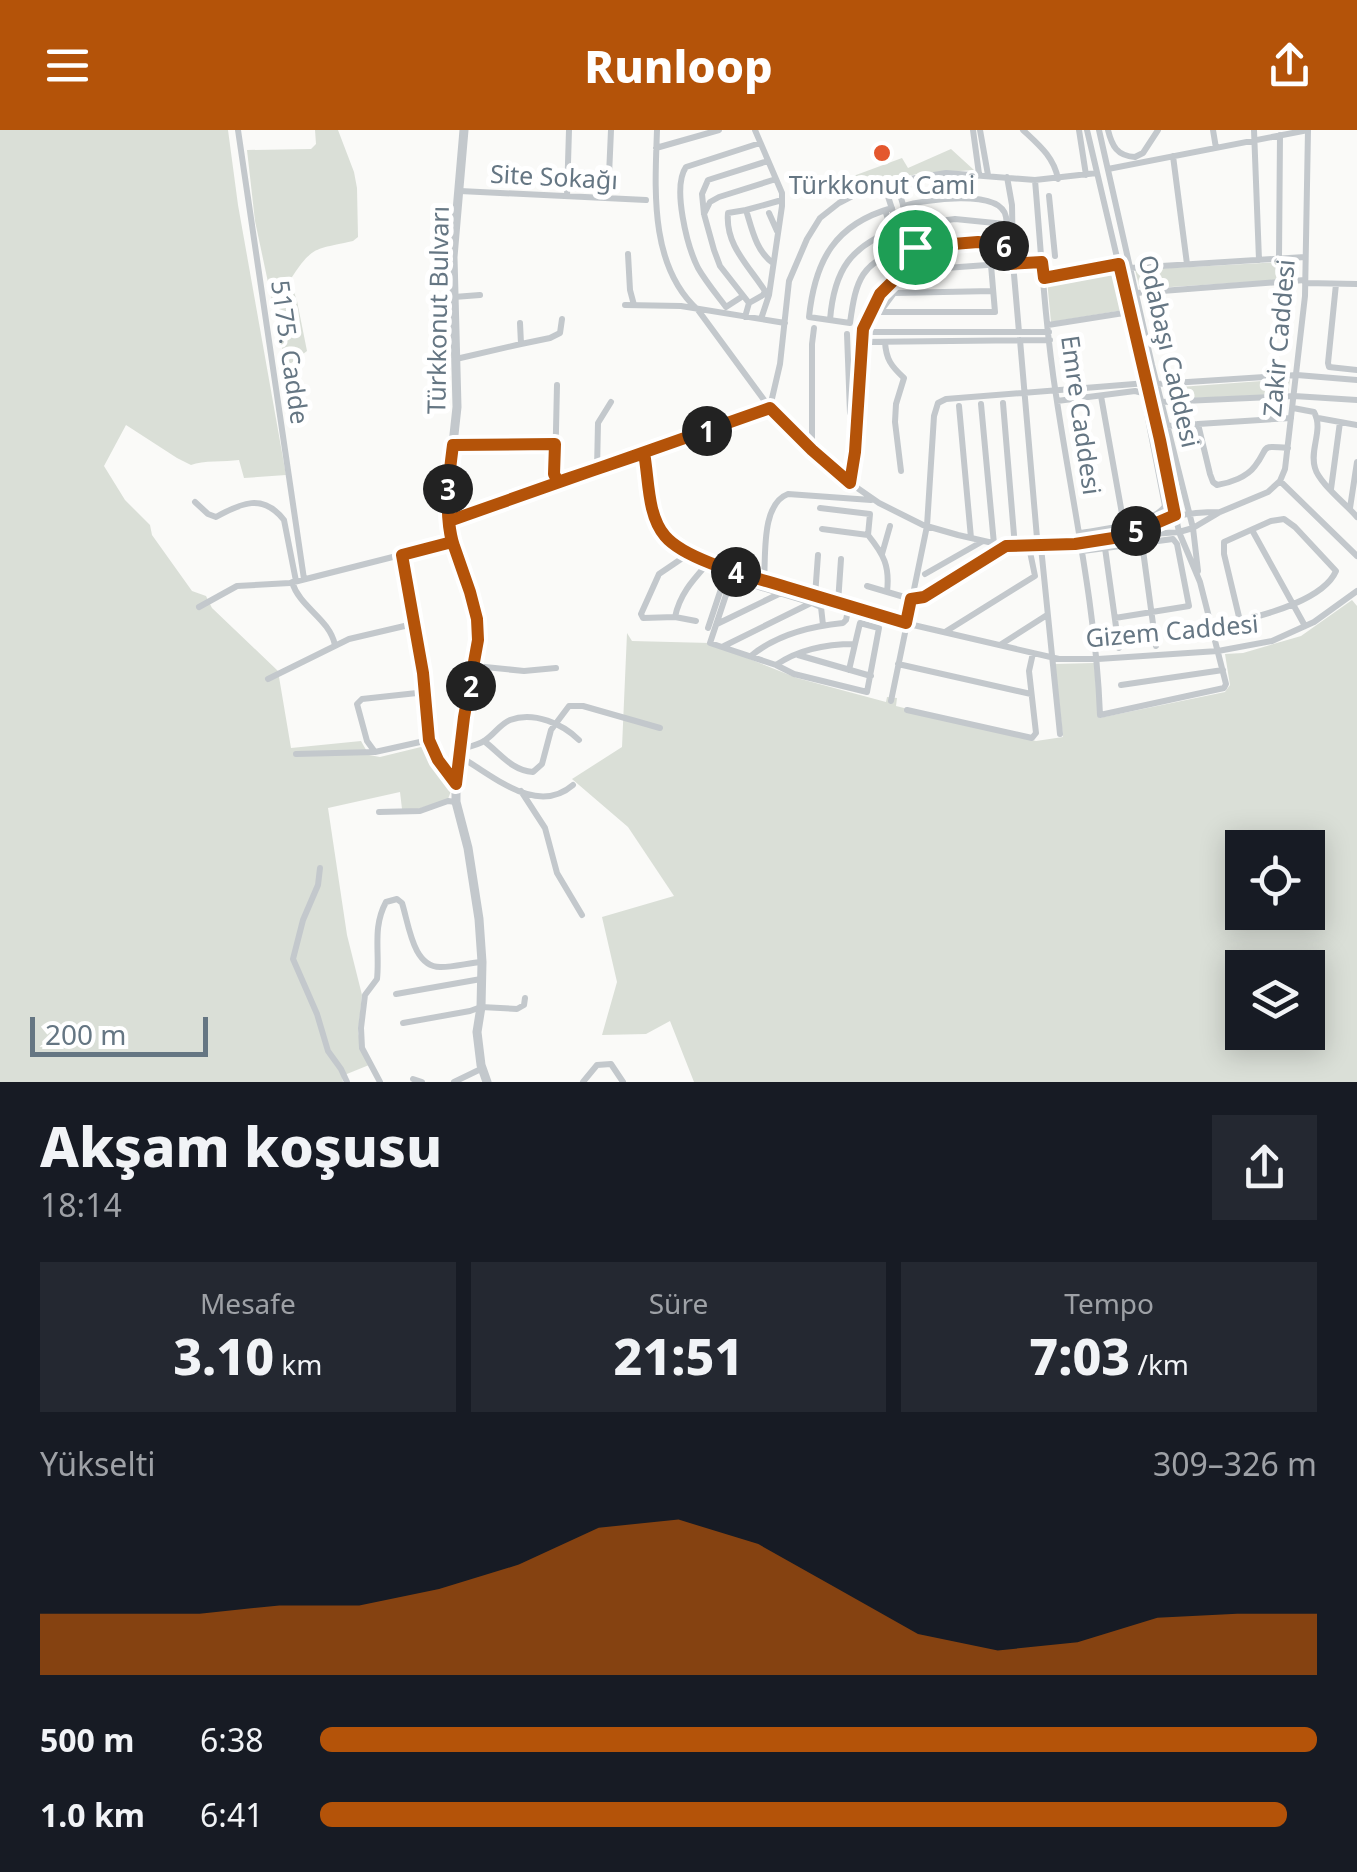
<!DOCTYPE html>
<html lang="tr">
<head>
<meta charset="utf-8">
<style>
  body { margin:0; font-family:"Noto Sans",sans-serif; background:#242831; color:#f1f3f6; height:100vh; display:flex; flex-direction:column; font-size:38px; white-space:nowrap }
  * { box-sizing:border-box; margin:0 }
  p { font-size:32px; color:#9ea1a6 }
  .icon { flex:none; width:55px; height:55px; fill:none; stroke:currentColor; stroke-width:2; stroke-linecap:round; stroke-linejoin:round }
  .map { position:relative; height:952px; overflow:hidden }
  .details { display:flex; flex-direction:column; background:#171b24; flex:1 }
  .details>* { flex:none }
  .tools { position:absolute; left:1225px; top:700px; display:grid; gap:20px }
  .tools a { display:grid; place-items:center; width:100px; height:100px; border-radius:0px; background:#171b24; box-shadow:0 5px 25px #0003; font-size:50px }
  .scale { position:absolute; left:30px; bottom:25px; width:178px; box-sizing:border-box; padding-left:10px; border:5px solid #657683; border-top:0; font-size:28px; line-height:35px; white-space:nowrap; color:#657683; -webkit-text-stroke:8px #fff; paint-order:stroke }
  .pin { position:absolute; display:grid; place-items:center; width:85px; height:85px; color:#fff; margin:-42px; border:5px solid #fff; border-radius:50%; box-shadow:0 2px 10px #0007 }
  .km { position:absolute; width:50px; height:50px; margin:-25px; border-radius:50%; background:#222; color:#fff; font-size:28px; line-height:50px; text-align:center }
  .round { display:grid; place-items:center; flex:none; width:105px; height:105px; border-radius:0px; background:#242831 }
  .headline { display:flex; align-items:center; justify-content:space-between; height:170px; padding:0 40px }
  h1 { font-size:55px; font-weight:800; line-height:75px }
  .stats { display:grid; grid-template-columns:repeat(3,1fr); gap:15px; height:170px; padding:10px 40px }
  .stats div { display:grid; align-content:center; border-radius:0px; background:#242831; text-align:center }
  .stats b { font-size:50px; font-weight:800 }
  .stats small { font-size:28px; font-weight:400 }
  .stats p { font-size:28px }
  .chart { height:280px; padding:20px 40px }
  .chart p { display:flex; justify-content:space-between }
  .chart svg { width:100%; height:180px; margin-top:10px; fill:#b45309; opacity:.7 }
  ul { padding:0 40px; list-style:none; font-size:32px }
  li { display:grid; grid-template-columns:160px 120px 1fr; align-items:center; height:75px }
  li i { height:25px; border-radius:12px; background:#b45309 }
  header { display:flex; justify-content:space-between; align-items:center; height:130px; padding:0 40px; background:#b45309; color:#fff; font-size:45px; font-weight:800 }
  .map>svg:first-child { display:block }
  .green { fill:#dadfd7; fill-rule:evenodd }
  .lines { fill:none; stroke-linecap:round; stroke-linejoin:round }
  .minor { stroke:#c3c8cc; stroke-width:6 }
  .tertiary { stroke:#c3c8cc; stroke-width:9 }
  .route-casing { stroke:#fff; stroke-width:20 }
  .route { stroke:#b45309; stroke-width:12 }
  .poi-dot { fill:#e4572e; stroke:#fff; stroke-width:4 }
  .labels { text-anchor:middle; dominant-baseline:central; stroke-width:10; stroke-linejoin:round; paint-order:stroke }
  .street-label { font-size:25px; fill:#657683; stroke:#fff }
  .poi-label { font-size:25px; fill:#657683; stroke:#fff }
</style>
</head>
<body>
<header><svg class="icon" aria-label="menu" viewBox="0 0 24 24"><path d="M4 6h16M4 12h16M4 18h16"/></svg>Runloop<svg class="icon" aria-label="share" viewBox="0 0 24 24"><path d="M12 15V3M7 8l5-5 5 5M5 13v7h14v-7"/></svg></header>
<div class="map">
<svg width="1357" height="952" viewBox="0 0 1357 952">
  <rect width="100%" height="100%" fill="#fafaf8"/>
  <path class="green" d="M0,0H228L238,75L286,345L244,348L239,330C225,332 203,330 191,335L177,328L126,295L104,336L125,370L150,395L152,405L192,461L206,466L212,478L278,541L291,618L361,611L369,625L380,627L425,616L451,661L448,669L418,679H402L400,662L328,678L347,805L362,865L358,903L369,935L342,946L343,952H0Z
    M315,0H338L354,42L357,58L358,107L353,111C314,120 313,115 290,150L297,171L307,221L286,237L255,91L247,20L311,19L316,14Z
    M951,19L974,40L917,44L826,65L810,62L902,28L908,38Z
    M1298,131L1297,149L1140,159L1135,140Z
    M1114,140L1124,180L1051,192L1047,150Z
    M1290,249L1288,264L1168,269L1166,258Z
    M1352,470L1357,476V952H694L670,891L646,904L602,905L617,852L602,787L674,766L628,697L572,649L622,617L627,503L632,511L710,513L797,548L886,572L887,567L897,568L896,576L1036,611L1063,607L1055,534L1094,533L1099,588L1225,562L1230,555L1225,524L1243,523L1301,506ZM1242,718H1308V782H1242ZM1242,838H1308V902H1242Z"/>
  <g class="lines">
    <path class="minor" d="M238,0L304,449
      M657,0C655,59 649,136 698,180L770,278L840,346L879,373L923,395L958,405L1006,416L1041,417L1075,414L1126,406L1179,402L1193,398L1220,382L1268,362L1280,351L1285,339L1305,166L1308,0L1108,39
      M755,0L782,63V76L769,165L761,189
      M973,0L979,44
      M980,0L988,45
      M1023,0C1039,15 1054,27 1058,49
      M1079,0L1086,45
      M1099,0L1152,235L1193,398L1198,441
      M1108,0C1112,16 1117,26 1135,27L1143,23L1158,0
      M1213,0L1216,18
      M1254,0L1259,130
      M656,18L719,0
      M1173,26L1187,134
      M1007,47L1012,75L1013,133L1019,202
      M1035,50C1041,121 1045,194 1056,265C1072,372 1096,477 1100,585L1224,558L1226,554L1200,452L1179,402L1160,310L1087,0
      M896,51L922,139
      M884,54L912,141
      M460,61L646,70
      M567,66L569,0
      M1049,66L1055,126
      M608,68L611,0
      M903,76C923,70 1001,58 1006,87C1009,103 1001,117 1009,133
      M892,78C835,94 815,130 809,187L850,193C856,149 861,133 905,117
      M746,80L782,70
      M885,80L906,143
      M769,83L777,101
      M704,84L710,72L719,67L776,49
      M909,95L955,89L1005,94
      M916,117L978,111L1004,116
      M628,124L630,160L634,175
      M1279,128L1280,5
      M991,135L995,182H880L894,163L993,161
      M1130,138L1305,127
      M1044,148L1119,135
      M1305,153L1357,154
      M1336,154L1328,233L1329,237L1357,240
      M1136,163L1305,150
      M743,166L726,177C717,165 706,152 698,138C687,116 672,57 686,37L760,13
      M454,167L480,165
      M749,173L763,165L765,161C749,136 725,115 728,83L746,80C752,99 756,121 773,133
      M625,175L681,176L785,193
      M745,187L749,173L720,136L714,120L704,84L702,64L708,50L768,31
      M830,190C834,139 851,116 898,98
      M1048,195L1130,182
      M862,202H1049
      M847,204L850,283L857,288
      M1020,210L1037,408L1041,417L1060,604
      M861,212L1050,210
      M885,212C886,229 891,236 904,248L896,274L895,292L901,341
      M521,214L550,208L560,203L562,189
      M456,229L521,214L520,193
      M1157,254L1297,245L1357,250
      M557,255L555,344L558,353
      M1101,266L1124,395
      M1057,271L1135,261L1143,263L1165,376C1153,395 1102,399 1080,403
      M1161,272L1294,266L1357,270
      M1003,273L1015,417
      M981,274L994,414
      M959,276L971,408
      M770,277L780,234L789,151L807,109L820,88L839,73L862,61L886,53L946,43L1035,50L1097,43
      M1293,278L1314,282C1324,300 1309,319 1315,338C1319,353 1346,374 1357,387
      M1318,288L1357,295
      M1198,294L1210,344L1213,352L1217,355C1230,353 1247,347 1255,336C1270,317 1258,315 1288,318
      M1167,296L1291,288
      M453,315L555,314
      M812,320V214L814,198
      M644,323L652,376L657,394L667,408L691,423L735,441L909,494L1059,529H1098L1218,521L1272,511L1314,492L1357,461
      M597,339L598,293L611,272
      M1280,351L1357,426
      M850,353L855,322L863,199L880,165L896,148L918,140L1042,131
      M1331,359L1340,292
      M195,372L208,384L216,387C241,373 263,363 284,390L296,451
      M820,378L870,384L868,405
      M1350,378L1357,332
      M1284,389L1295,397L1336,441C1324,469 1268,484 1240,491L1224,424V412L1271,391Z
      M450,391L770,278
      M822,399L868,405C884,425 890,436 887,462
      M1252,400L1305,496
      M1131,403C1168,388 1180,382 1220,382
      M1142,413L1156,516
      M1105,418L1119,518
      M1083,421L1173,409L1177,414L1189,476L1115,488
      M690,423L659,444L641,484L643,488L675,487L696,491
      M882,424L890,396
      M402,425L423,543L429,610L437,630L455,653
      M925,444L983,411
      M764,450C766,425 761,374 788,364L871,370
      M292,452C300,478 329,488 335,515
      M867,456L911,469L924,467L1005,417
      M815,466L818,425
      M838,473L841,429
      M199,477L237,456L290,453L452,412
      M675,487C680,463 694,449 710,431
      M717,494L781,463
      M708,498L728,438
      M945,502L1035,446L1029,417
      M1000,515L1047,485
      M724,516L811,473
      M752,525C777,505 812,496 843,493L846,490L849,476
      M798,525L871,546
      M898,534L1031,564
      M776,535L794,544L867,562L879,498L860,493L855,514C828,514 799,519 776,535L710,513L726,465L749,454L812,473L821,477L823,495
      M475,536L524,541L556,538
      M849,540L855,514
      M268,549L349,509L413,494
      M1121,555L1223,540
      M425,565L417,563L362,569L357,574L367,611L375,622L429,610
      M891,571L927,396L934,286L938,273L946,269L1147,253
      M907,580L1032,608L1036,603L1029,541L1033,523
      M484,611C501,624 511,640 533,642L542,634L551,600L569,576H583L660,598
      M461,619C468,617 478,615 484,611C494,605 500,594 510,590C534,581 563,594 579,610
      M296,624L375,622
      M460,627C492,644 536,687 573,655
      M521,661L545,698L557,743L582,785
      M379,682L420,681L448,671L456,672
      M320,738L318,755L303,790L293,829L317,884L328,921L341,939L347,952
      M396,864L481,849
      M403,893L470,881L481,877L517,879L524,875L525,868
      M413,949L422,952
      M380,952L362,918L361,898L365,865L377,849C380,822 372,798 386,772L397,769L402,773C409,795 413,838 441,837C455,837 468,833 482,832
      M454,952L483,938
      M583,952L597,935L611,934L623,952"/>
    <path class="tertiary" d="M464,0L453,127L457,277L447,369L451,407L470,462L477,489L479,510L464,587L456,649V672L468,718L479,789L482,832L481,877L477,902L481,935L487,952"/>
  </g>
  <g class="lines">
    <defs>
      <path id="route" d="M915,117L922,139L896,148L880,164L863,199L855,322L850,353L812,320L770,278L449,391C450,400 451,408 454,416L470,462L477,489L478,510L464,587L456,654L438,630L429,610L423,543L402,425L452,412C444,380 449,347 453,315L555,314L554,344L558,352L644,323C649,349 647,385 665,406C686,431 754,447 786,457C826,469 866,481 906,493L911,469L924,467L1006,416L1075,414L1126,406L1175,385L1160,310L1119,134L1044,148L1042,132L1009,134L1004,122V116L978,112L915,117"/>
    </defs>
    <use href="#route" class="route-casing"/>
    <use href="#route" class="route"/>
  </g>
  <circle class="poi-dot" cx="882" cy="23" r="10"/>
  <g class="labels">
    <g class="street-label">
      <text transform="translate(554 46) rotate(3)">Site Sokağı</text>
      <text transform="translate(437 180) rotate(-89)">Türkkonut Bulvarı</text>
      <text transform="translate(1278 208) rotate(-85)">Zakir Caddesi</text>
      <text transform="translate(1170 221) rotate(77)">Odabaşı Caddesi</text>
      <text transform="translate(291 222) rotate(82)">5175. Cadde</text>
      <text transform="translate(1082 285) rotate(82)">Emre Caddesi</text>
      <text transform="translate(1172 500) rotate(-5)">Gizem Caddesi</text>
    </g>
    <g class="poi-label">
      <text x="882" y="54">Türkkonut Cami</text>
    </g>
  </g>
</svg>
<div class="tools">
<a><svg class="icon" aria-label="locate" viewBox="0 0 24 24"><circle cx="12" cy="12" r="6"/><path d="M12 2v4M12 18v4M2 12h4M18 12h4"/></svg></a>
<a><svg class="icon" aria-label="layers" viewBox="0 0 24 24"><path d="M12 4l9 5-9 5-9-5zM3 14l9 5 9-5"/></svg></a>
</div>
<div class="scale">200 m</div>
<div class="pin" style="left:915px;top:117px;background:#1e9e55"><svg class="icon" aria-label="arrive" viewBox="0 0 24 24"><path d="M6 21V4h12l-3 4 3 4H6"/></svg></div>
<b class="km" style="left:707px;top:301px">1</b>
<b class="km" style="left:471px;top:556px">2</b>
<b class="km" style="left:448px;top:359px">3</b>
<b class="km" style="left:736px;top:442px">4</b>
<b class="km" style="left:1136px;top:401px">5</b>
<b class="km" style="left:1004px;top:116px">6</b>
</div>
<section class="details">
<div class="headline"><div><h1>Akşam koşusu</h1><p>18:14</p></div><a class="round"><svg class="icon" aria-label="share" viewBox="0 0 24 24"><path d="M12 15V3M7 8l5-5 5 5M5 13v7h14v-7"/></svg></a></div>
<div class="stats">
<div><p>Mesafe</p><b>3.10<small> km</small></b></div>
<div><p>Süre</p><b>21:51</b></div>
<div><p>Tempo</p><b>7:03<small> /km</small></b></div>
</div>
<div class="chart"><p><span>Yükselti</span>309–326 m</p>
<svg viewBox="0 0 160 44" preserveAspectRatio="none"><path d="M0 44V29L10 29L20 29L30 27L40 27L50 23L60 17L70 8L80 6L90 12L100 23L110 34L120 38L130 36L140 30L150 29L160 29V44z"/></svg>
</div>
<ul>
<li><b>500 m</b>6:38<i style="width:100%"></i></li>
<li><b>1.0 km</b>6:41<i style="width:97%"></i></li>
</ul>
</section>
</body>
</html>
